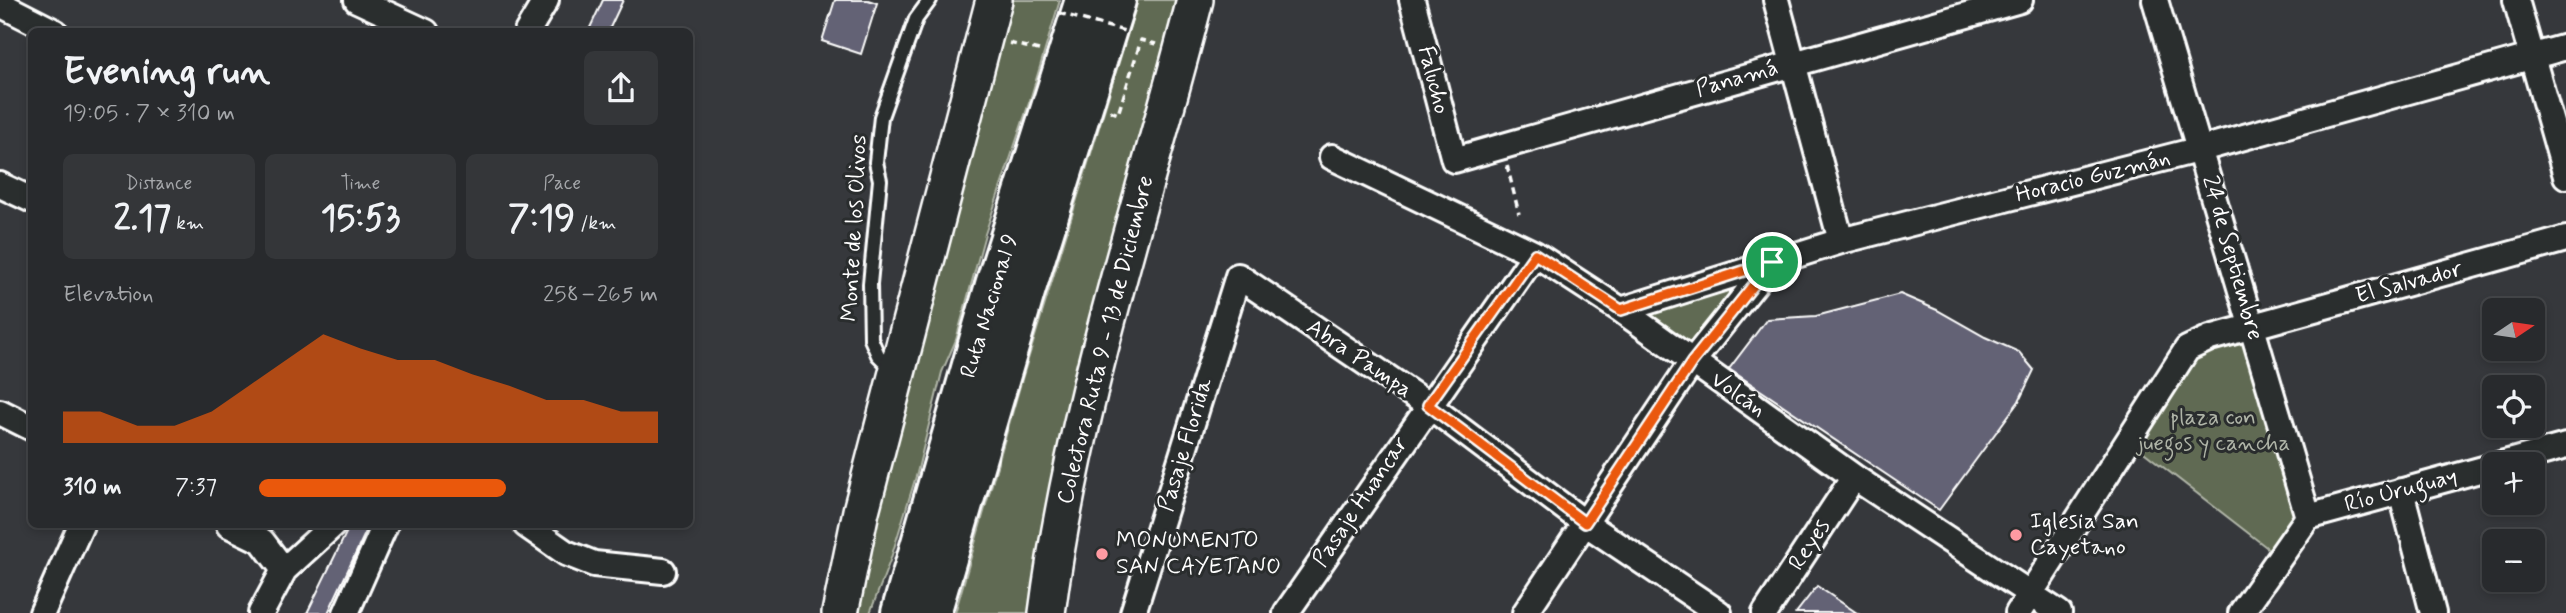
<!DOCTYPE html>
<html lang="en">
<head>
<meta charset="utf-8">
<style>
  body { margin:0; font-family:Mynerve,sans-serif; background:#343639; color:#f1f3f6; height:100vh; display:flex; flex-direction:column; font-size:26px; white-space:nowrap }
  * { box-sizing:border-box; margin:0 }
  p { font-size:23px; color:#a5a7aa }
  .icon { flex:none; width:38px; height:38px; fill:none; stroke:currentColor; stroke-width:2; stroke-linecap:round; stroke-linejoin:round }
  .map { position:relative; flex:1; overflow:hidden }
  .side { position:absolute; left:28px; top:28px; width:665px; height:500px; display:flex; flex-direction:column; background:#282a2d; border-radius:10px; box-shadow:0 4px 10px #0003,0 0 0 2px #444649 }
  .side>* { flex:none }
  .needle { width:46px; rotate:77deg }
  .controls { position:absolute; left:2482px; top:298px; display:grid; gap:14px }
  .controls a { display:grid; place-items:center; width:63px; height:63px; border-radius:10px; background:#282a2d; box-shadow:0 4px 10px #0003,0 0 0 2px #444649; font-size:35px }
  .pin { position:absolute; display:grid; place-items:center; width:60px; height:60px; color:#fff; margin:-30px; border:4px solid #fff; border-radius:50%; box-shadow:0 2px 7px #0007 }
  .round { display:grid; place-items:center; flex:none; width:74px; height:74px; border-radius:10px; background:#343639 }
  .headline { display:flex; align-items:center; justify-content:space-between; height:119px; padding:0 35px }
  h1 { font-size:38px; font-weight:800; line-height:52px }
  .metrics { display:grid; grid-template-columns:repeat(3,1fr); gap:10px; height:119px; padding:7px 35px }
  .metrics div { display:grid; align-content:center; border-radius:10px; background:#343639; text-align:center }
  .metrics b { font-size:35px; font-weight:800 }
  .metrics small { font-size:19px; font-weight:400 }
  .metrics p { font-size:19px }
  .chart { height:196px; padding:14px 35px }
  .chart p { display:flex; justify-content:space-between }
  .chart svg { width:100%; height:126px; margin-top:7px; fill:#ea580c; opacity:.7 }
  ul { padding:0 35px; list-style:none; font-size:23px }
  li { display:grid; grid-template-columns:112px 84px 1fr; align-items:center; height:52px }
  li i { height:18px; border-radius:9px; background:#ea580c }
  .map>svg:first-child { display:block }
  .green { fill:#616b52; stroke:#b0b5a8; stroke-width:2 }
  .building { fill:#646274; stroke:#fff; stroke-width:2 }
  .lines { fill:none; stroke-linecap:round; stroke-linejoin:round }
  .lane-casing { stroke:#fff; stroke-width:18 }
  .street-casing { stroke:#fff; stroke-width:30 }
  .secondary-casing { stroke:#fff; stroke-width:40 }
  .highway-casing { stroke:#fff; stroke-width:44 }
  .path { stroke:#fff; stroke-width:3.5; stroke-dasharray:7 5; stroke-linecap:butt }
  .lane { stroke:#2a2d2e; stroke-width:12 }
  .street { stroke:#2a2d2e; stroke-width:24 }
  .secondary { stroke:#2a2d2e; stroke-width:35 }
  .highway { stroke:#2a2d2e; stroke-width:38 }
  .path-bridge { stroke:#fff; stroke-width:3.5; stroke-dasharray:7 5; stroke-linecap:butt }
  .route-casing { stroke:#fff; stroke-width:14 }
  .route { stroke:#ea580c; stroke-width:9 }
  .poi-dot { fill:#ff9aa2; stroke:#2a2d2e; stroke-width:2.5 }
  .labels { text-anchor:middle; dominant-baseline:central; stroke-width:6; stroke-linejoin:round; paint-order:stroke }
  .street-label { font-size:23px; fill:#fff; stroke:#2a2d2e }
  .park-label { font-size:23px; fill:#b0b5a8; stroke:#2a2d2e }
  .poi-label { font-size:23px; fill:#fff; stroke:#2a2d2e; text-anchor:start }
</style>
</head>
<body>
<div class="map">
<svg width="2566" height="613" viewBox="0 0 2566 613">
  <rect width="100%" height="100%" fill="#36383c"/>
  <filter id="ink" filterUnits="userSpaceOnUse"><feTurbulence type="fractalNoise" baseFrequency=".0143" numOctaves="2"/><feDisplacementMap in="SourceGraphic" scale="14" xChannelSelector="R" yChannelSelector="G"/><feConvolveMatrix kernelMatrix="1 2 1 2 8 2 1 2 1" color-interpolation-filters="sRGB"/></filter>
  <g filter="url(#ink)">
    <path class="green" d="M1002,0H1060L1030,100L985,234L956,340L942,372L917,473L891,558L870,613H857L886,469Z
      M1138,0H1178L1031,613H955L1022,379Z
      M1741,285L1691,348L1646,313Z
      M2246,343L2301,517L2270,550L2136,446L2190,355Z"/>
    <path class="building" d="M603,0H623L608,32H588Z
      M835,0H868L877,3L861,54L822,41Z
      M1900,294L1937,310L1985,337L2019,352L2034,370L2019,401L1939,510L1729,369L1767,319L1816,316Z
      M350,525H369L328,613H307Z
      M1817,586L1857,613H1796Z"/>
    <g class="lines">
      <defs>
        <path id="lane" d="M892,369L878,355L871,339L870,284L880,180L876,162L881,117L916,19L930,0"/>
        <path id="street" d="M357,0L426,32
          M1412,0L1454,160L2020,0
          M1776,0L1841,241
          M2155,0L2308,517
          M2516,0L2566,176
          M0,4L55,32
          M527,32L546,0
          M1332,157L1535,254L1621,310L1854,477L2059,613
          M0,185L32,200
          M1621,310L1841,241L2201,149L2566,47
          M0,412L32,428
          M2501,464L2566,446
          M2401,491L2433,613
          M2308,517L2494,466
          M229,525L262,541L284,570
          M526,525L566,553L594,564L663,571
          M42,613L81,525
          M261,613L284,570L333,525
          M346,613L385,525
          M1133,613L1238,276L1428,405L1585,523L1719,613
          M1286,613L1535,254
          M1525,613L1692,362L1772,262
          M1765,613L1854,477
          M2018,613L2187,349L2210,338L2566,239
          M2241,613L2308,517"/>
        <path id="secondary" d="M840,613L861,511L994,0
          M1047,613C1074,404 1143,203 1195,0"/>
        <path id="highway" d="M901,613L995,285L1085,0
          M931,613L1025,292L1116,0"/>
      </defs>
      <use href="#lane" class="lane-casing"/>
      <use href="#street" class="street-casing"/>
      <use href="#secondary" class="secondary-casing"/>
      <use href="#highway" class="highway-casing"/>
      <path class="path" d="M1009,43L1039,50
        M1110,111L1118,114L1141,40L1156,44
        M1507,165L1519,214"/>
      <use href="#lane" class="lane"/>
      <use href="#street" class="street"/>
      <use href="#secondary" class="secondary"/>
      <use href="#highway" class="highway"/>
      <path class="path-bridge" d="M1059,13L1128,32"/>
    </g>
  </g>
  <g class="lines" filter="url(#ink)">
    <defs>
      <path id="route" d="M1535,254L1621,310L1772,262L1692,362L1585,523L1428,405Z"/>
    </defs>
    <use href="#route" class="route-casing"/>
    <use href="#route" class="route"/>
  </g>
  <g class="poi-dot">
    <circle cx="2016" cy="535" r="7"/>
    <circle cx="1102" cy="554" r="7"/>
  </g>
  <g class="labels">
    <g class="street-label">
      <text transform="translate(1737 79) rotate(-16)">Panamá</text>
      <text transform="translate(1433 80) rotate(76)">Falucho</text>
      <text transform="translate(2093 177) rotate(-14)">Horacio Guzmán</text>
      <text transform="translate(855 228) rotate(-87)">Monte de los Olivos</text>
      <text transform="translate(2232 258) rotate(74)">24 de Septiembre</text>
      <text transform="translate(2409 283) rotate(-15)">El Salvador</text>
      <text transform="translate(990 306) rotate(-73)">Ruta Nacional 9</text>
      <text transform="translate(1106 340) rotate(-76)">Colectora Ruta 9 - 13 de Diciembre</text>
      <text transform="translate(1359 359) rotate(34)">Abra Pampa</text>
      <text transform="translate(1738 395) rotate(35)">Volcán</text>
      <text transform="translate(1186 445) rotate(-73)">Pasaje Florida</text>
      <text transform="translate(2401 491) rotate(-15)">Río Uruguay</text>
      <text transform="translate(1361 502) rotate(-56)">Pasaje Huancar</text>
      <text transform="translate(1810 545) rotate(-57)">Reyes</text>
    </g>
    <g class="park-label">
      <text x="2213" y="418">plaza con<tspan x="2213" dy="26">juegos y cancha</tspan></text>
    </g>
    <g class="poi-label">
      <text x="2030" y="522">Iglesia San<tspan x="2030" dy="26">Cayetano</tspan></text>
      <text x="1116" y="541">MONUMENTO<tspan x="1116" dy="26">SAN CAYETANO</tspan></text>
    </g>
  </g>
</svg>
<div class="controls">
<a><svg class="needle" viewBox="-14 -14 28 28"><path d="M0-13l5 13h-10z" fill="#e53935"/><path d="M0 13l5-13h-10z" fill="#a5a7aa"/></svg></a>
<a><svg class="icon" aria-label="locate" viewBox="0 0 24 24"><circle cx="12" cy="12" r="6"/><path d="M12 2v4M12 18v4M2 12h4M18 12h4"/></svg></a>
<a>+</a>
<a>−</a>
</div>
<div class="pin" style="left:1772px;top:262px;background:#1e9e55"><svg class="icon" aria-label="arrive" viewBox="0 0 24 24"><path d="M6 21V4h12l-3 4 3 4H6"/></svg></div>
<section class="side">
<div class="headline"><div><h1>Evening run</h1><p>19:05 · 7 × 310 m</p></div><a class="round"><svg class="icon" aria-label="share" viewBox="0 0 24 24"><path d="M12 15V3M7 8l5-5 5 5M5 13v7h14v-7"/></svg></a></div>
<div class="metrics">
<div><p>Distance</p><b>2.17<small> km</small></b></div>
<div><p>Time</p><b>15:53</b></div>
<div><p>Pace</p><b>7:19<small> /km</small></b></div>
</div>
<div class="chart"><p><span>Elevation</span>258–265 m</p>
<svg viewBox="0 0 160 44" preserveAspectRatio="none"><path d="M0 44V33L10 33L20 38L30 38L40 33L50 24L60 15L70 6L80 11L90 15L100 15L110 20L120 24L130 29L140 29L150 33L160 33V44z"/></svg>
</div>
<ul>
<li><b>310 m</b>7:37<i style="width:62%"></i></li>
</ul>
</section>
</div>
</body>
</html>
